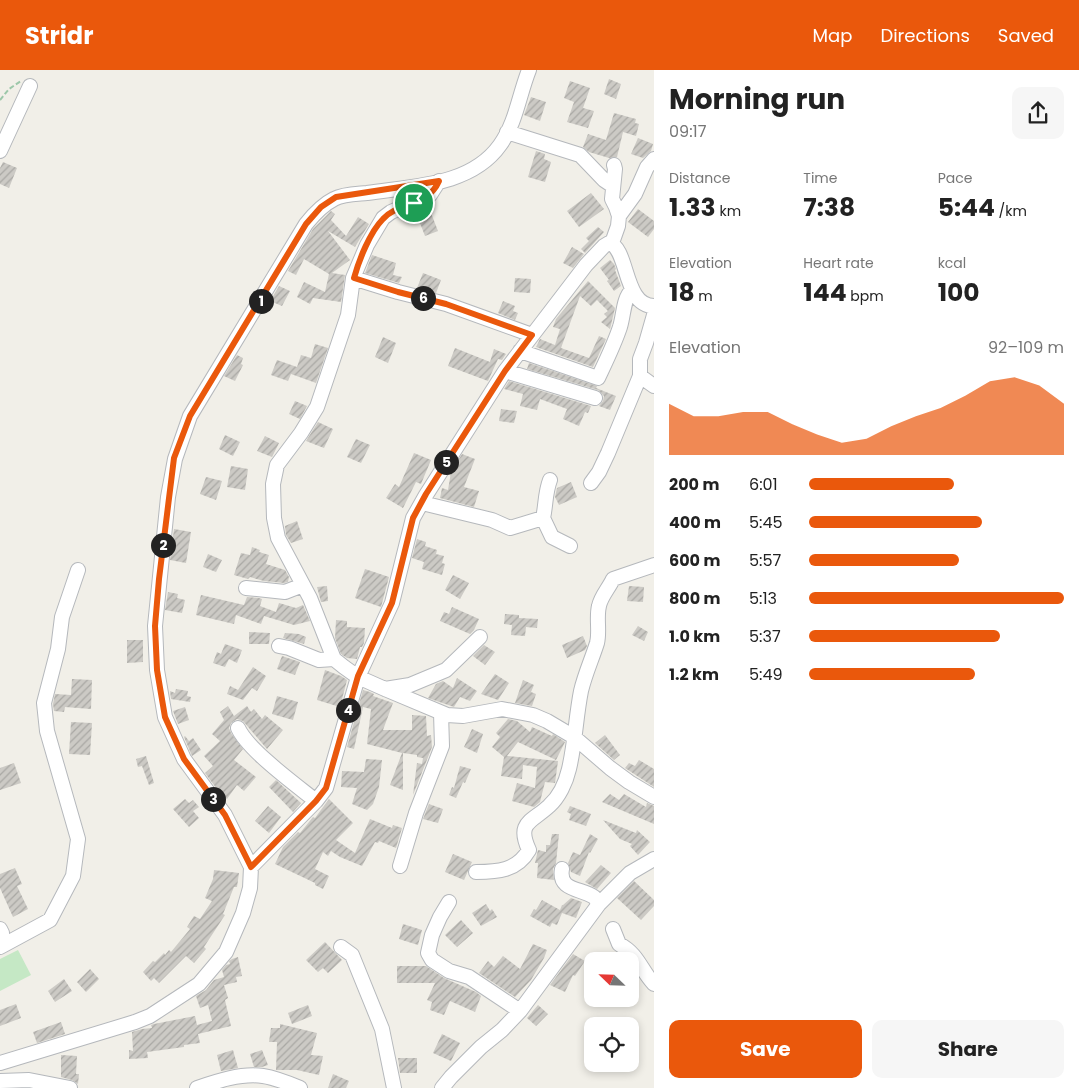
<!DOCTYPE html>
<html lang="en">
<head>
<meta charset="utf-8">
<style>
  body { margin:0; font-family:Poppins,sans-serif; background:#f6f6f6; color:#222; height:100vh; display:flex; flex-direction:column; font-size:19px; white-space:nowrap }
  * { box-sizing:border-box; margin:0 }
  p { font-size:16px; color:#767676 }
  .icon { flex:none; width:28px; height:28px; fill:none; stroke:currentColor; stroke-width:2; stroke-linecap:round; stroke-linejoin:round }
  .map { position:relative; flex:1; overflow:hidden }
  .sheet { display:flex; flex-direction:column; background:#fff; width:425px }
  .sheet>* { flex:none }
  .needle { width:32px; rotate:293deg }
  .fabs { position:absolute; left:584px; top:882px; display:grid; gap:10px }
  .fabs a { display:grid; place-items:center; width:55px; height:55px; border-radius:10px; background:#fff; box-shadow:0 2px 8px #0003; font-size:25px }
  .pin { position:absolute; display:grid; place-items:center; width:42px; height:42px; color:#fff; margin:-21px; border:2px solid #fff; border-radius:50%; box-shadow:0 1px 5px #0007 }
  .km { position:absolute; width:25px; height:25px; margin:-12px; border-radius:50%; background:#222; color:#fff; font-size:14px; line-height:25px; text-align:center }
  .round { display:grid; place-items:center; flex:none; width:52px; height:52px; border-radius:10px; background:#f6f6f6 }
  .head { display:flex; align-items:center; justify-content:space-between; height:85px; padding:0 15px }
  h1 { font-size:28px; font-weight:700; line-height:38px }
  .figures { display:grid; grid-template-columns:repeat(3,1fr); gap:8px; height:85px; padding:5px 15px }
  .figures div { display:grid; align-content:center }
  .figures b { font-size:25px; font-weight:700 }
  .figures small { font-size:14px; font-weight:400 }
  .figures p { font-size:14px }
  .chart { height:140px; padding:10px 15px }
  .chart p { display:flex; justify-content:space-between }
  .chart svg { width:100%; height:90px; margin-top:5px; fill:#ea580c; opacity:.7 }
  .cta { display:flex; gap:10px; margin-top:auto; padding:10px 15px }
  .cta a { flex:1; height:58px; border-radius:10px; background:#ea580c; color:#fff; font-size:20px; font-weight:700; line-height:58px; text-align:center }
  .cta a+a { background:#f6f6f6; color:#222 }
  ul { padding:0 15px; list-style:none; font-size:16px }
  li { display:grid; grid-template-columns:80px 60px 1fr; align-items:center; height:38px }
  li i { height:12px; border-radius:6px; background:#ea580c }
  header { display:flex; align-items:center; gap:30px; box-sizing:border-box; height:70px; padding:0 25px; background:#ea580c; color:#fff }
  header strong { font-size:24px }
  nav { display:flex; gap:28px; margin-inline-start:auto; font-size:18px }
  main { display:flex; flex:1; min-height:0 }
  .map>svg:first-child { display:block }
  .pitch { fill:#c5e8c5 }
  .building { fill:url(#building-hatch) }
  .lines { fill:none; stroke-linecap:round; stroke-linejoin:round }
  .minor-casing { stroke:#b5b8bc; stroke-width:16 }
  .path { stroke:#9cc7a9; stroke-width:2; stroke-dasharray:5 2.5; stroke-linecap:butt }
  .minor { stroke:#fff; stroke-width:14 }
  .route-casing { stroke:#fff; stroke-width:10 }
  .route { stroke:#ea580c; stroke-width:6 }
</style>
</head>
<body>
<header>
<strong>Stridr</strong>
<nav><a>Map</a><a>Directions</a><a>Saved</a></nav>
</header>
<main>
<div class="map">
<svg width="654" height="1018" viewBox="0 0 654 1018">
  <defs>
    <pattern id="building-hatch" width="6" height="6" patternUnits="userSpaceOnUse" patternTransform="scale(1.25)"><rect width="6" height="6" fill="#cccac5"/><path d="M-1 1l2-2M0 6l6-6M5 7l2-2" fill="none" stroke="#a9a8a4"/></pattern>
  </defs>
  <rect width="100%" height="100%" fill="#f1efe8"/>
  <path class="pitch" d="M18,880L31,905L0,921V889Z"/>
  <path class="building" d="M609,9L621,14L616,29L604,24Z
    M570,11L590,18L583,38L594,41L588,58L567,52L574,32L564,28Z
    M531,27L546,32L540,51L524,45Z
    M614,43L636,49L635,53L639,54L636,66L623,62L617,87L609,88L589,82L583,77L588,64L606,70Z
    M638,68L653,74L651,81L643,88L631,84Z
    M536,81L545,84L544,89L551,92L545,112L528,107Z
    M3,92L17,98L9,118L0,114V98Z
    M591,123L604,139L579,157L567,141Z
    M638,139L654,151V159L648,167L628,152Z
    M331,141L335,144L331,150L346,166L358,147L369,154L355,177L328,161L350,190L332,203L345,205L341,232L313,228L310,234L297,227L304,212L325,222L329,204L304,189L296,205L288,201L313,159Z
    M431,143L438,161L425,166L418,148Z
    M598,157L604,162L585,183L581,179L589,171L586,168Z
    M572,177L584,184L573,198L563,193Z
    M372,185L396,193L393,205L402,207L399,213L365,203Z
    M610,190L614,194L616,199L615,200L621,216L614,221L607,211L609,210L600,198Z
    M423,203L441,210L436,223L417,218Z
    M515,208L531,209L530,223L514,222Z
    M588,211L615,238L610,259L601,252L607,247L604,244L608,241L597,230L591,236L580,226L561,278L589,288L599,266L606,269L593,297L536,277L540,269L555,275L560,259L553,257L556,249Z
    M279,216L290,221L282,236L270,231Z
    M503,231L515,236L513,241L518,243L515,250L498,243Z
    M383,267L396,273L388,293L375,287Z
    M315,274L328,278L316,313L291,304L288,311L271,305L277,290L297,297L301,285L311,288Z
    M455,278L490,292L494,279L506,284L502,290L498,289L488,311L448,296Z
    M237,285L243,288L241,294L243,295L235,311L224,306Z
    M529,293L597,316L596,318L616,326L610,340L599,336L603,331L604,326L598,320L527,299Z
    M509,311L591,336L588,343L585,342L579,356L563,349L567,339L540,329L537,340L520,336L523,324L504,319Z
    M295,331L307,336L300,349L289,344Z
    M501,339L517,341L514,353L499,351Z
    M318,352L333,359L324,378L306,371Z
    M225,365L240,372L233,386L219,379Z
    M265,366L279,373L272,387L257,381Z
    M356,369L370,375L361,393L347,387Z
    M414,383L431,390L421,414L416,412L403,438L386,428L395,414L399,417Z
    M462,384L475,389L464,417L479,421L474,437L440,428L442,418L448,420L451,402Z
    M231,396L248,399L245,420L227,417Z
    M206,407L222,411L216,430L200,424Z
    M571,412L577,427L559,435L555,427L557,418Z
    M297,451L303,469L291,473L286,465L285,456Z
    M174,459L191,462L186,493L170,490Z
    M417,469L426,472L425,476L437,480L436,484L444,486L442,493L445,494L442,505L422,499L424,492L412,488Z
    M252,477L260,480L259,482L269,485L266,494L285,500L289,507L288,512L284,513L264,511L250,507L248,509L234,505L241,483L250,485Z
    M208,484L222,490L216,502L203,497Z
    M365,499L389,507L381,537L355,528Z
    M453,505L469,513L460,529L445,520Z
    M327,516L328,531L321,532L317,517Z
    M629,516L644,517L643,532L627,531Z
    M168,522L178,524L177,528L185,530L182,543L165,540Z
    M201,525L244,535L247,527L259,528L262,529L260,536L276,542L279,533L296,538L303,535L310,551L294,555L264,546L261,554L236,545L234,554L196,545Z
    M452,537L479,549L474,560L470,564L440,551L444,542L449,544Z
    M505,544L519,545V548L538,549L537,558L526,557L525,566L511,565L512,555L504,554Z
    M336,550L347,551V557L365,558L364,573L362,577H360L357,589L347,588L341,584L335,568Z
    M638,556L648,562L644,571L632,565Z
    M249,562L270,563L269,574H249Z
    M285,563L299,564L306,567L304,574L283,568Z
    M583,566L587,576L585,580L567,588L562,575Z
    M127,570H143V592L127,593Z
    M225,574L242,580L237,593L229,589L225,597L213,593L217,582L221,584Z
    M484,575L495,582L485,595L473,586Z
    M282,586L300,592L295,605L277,599Z
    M253,597L266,606L257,621L252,618L243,630L227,624L230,616L238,620Z
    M325,600L341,606L347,610L340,637L317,630Z
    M495,604L509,613L498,630L481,624Z
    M457,608L477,621L470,631L460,627L454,637L428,628L436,614L443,611L453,618Z
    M72,609L92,610L91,639L65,637L64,642L54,641L53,634L55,624L71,625Z
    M523,610L534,615L531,622L536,624L532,636L515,633Z
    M176,619L188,621L187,626L191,627L190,632L171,629L170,621L175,623Z
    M363,620L370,622L374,624L373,626L393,633L383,660H412V645L426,646L427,666L431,665L432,677L413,725L417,693L422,694L423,688L417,687V685L403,683V720L390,715L402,683L367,674L371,639L363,637L354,679L347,677Z
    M277,626L298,632L293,650L272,644Z
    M228,636L234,646L247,636L251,642L254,639L262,649L265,645L283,660L267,679L243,651L237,649L231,653L229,658L231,663L243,679L234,690L256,707L244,721L237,715L227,729L222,726L205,703L213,696L204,686L220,671L212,664L224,650L220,642Z
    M185,637L189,650L178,654L173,641Z
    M508,649L517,651L530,662L532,657L552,666L553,664L565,672L556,690L518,672L507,686L558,691L555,713L545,712L540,732L534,737L512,731L517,713L535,718L537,697L523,695L522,709L501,706L504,687L492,677L500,667L496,663Z
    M71,652L92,653L90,685L69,684Z
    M472,659L483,664L477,683L464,677Z
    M605,665L620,685L614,690L595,673Z
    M185,666L189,671L193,668L201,680L192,686L184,667Z
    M146,686L154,713L149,715L142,696L138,697L136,689Z
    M366,689L382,690L379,717L373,734L367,740L352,734L357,718L341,717L342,701L364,702Z
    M639,690L654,699V717L625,698L629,693L635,696Z
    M14,693L21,713L0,720V698Z
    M460,696L471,699L465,713L463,712L456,728L449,725L452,717L454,718Z
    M276,710L301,733L293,742L269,717Z
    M610,724L619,730L624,724L646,737L647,733L654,736V754L602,732Z
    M185,729L189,733L193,730L199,737L193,741L199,748L189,757L173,739Z
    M329,729L353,753L336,770L355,783L370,749L392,758L393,755L402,758L396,778L379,771L378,773L375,772L362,796L340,787L331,781L328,786L323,782L315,799L329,806L323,819L315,815V813L275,794L283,777L298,762L300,763L313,747L315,748Z
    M429,734L443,739L438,753L423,749Z
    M268,736L281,747L269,763L255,751Z
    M570,736L591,744L586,756L569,750L571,744L567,742Z
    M603,750L636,763L637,760L650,772L638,785L630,776L632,774L620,769Z
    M552,764H559L556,793L553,799L554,810L537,808L538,793H535L538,780L546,782V775H550Z
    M590,764L598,769L590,783L589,782L580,806L571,802L568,793L573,782L580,785Z
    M453,784L472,792L464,810L445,802Z
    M601,795L611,803L597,819L585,812Z
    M15,798L22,814L17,816L28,839L13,847L0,818V804Z
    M214,800L239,803L237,817H234L223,844L225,845L204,877L206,879L194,893L186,886L159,913L154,908L151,911L143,902L153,891L155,892L164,883L165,885L169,880L171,882L190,859L187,857L194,846L200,849L212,831L205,828L213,809Z
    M634,811L654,830V836L641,850L617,828Z
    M571,828L582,832L576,848L562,843L557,855L552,853L550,857L530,846L534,839L536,840L542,830L560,840L562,835H563Z
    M486,834L490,841L492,839L497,847L481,856L472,843Z
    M461,850L473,863L457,877L445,865Z
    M403,854L422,860L418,875L399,869Z
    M325,872L342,890L328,903L323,898L318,902L306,890Z
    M533,874L547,880L544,888L531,910L515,927L479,903L488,891L494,897L503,886L520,899Z
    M573,884L585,891L575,906L573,905L565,922L550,915Z
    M238,887L242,906L236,907L237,912L224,915L228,928L225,930L231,956L198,964L200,973L184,975V977L147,982L148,988L129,989V980L133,981L132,962L142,959L152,958L151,955L154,954L195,946L197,955L212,951L208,935L200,938L196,926L206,920L214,910L224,907L222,900L226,895L230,894L229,891L232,889Z
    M397,896H426L444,908L476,922L481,926L475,942L450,931L444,945L430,940L432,932L427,930L435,913H397Z
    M90,899L99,909L86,922L77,912Z
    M64,909L72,921L55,932L48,921Z
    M16,934L21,948L0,956V940Z
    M308,935L312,946L292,954L288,943Z
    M538,935L548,944L536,956L527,948Z
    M61,952L65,964L37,973L33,962Z
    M280,954L317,963L311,985L323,986L319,1005L297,1000H276L277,972H269L271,958H280Z
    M442,964L460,973L451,991L433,983Z
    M233,980L238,998L221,1001L217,985Z
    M262,980L268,995L262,997H254L250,984Z
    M61,985L77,986L76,1004H79L78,1014L72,1010L61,1007Z
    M398,988H417V1003H400Z
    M333,1004L349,1011L346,1018H328Z"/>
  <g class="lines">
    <defs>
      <path id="minor" d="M507,62L580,85L604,110L613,116
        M0,81L30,16
        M614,95L615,99L612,129L616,137L619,146
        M439,111L430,125L391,142L383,148L367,175L353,208L348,245L317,337L301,363L277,395L273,414L274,448L278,468L310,528L334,589L344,597L358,607L385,619L447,645L463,646L502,639L533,645L547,651L574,667L610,698L629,712L654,727
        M612,173L618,156L619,146L635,124L647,97L654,89
        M353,208L398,222L446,234L532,265
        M520,281L598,308C606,291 614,275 620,257C624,244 623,229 632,220
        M505,301L595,328
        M640,306L654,316
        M550,410C545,423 546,435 543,448L552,467L570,476
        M591,413L599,402L608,383L640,306V289L646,273L654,245
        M422,433L492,450L510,458L543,448
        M246,518L285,522L303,515
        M279,576L289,578L319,590L334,589
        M385,619L410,615L446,600L480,567
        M238,658C248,680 296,715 316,731
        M400,796L416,743L442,676L441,643
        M251,797L316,731L326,718L358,607L392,533L413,448L426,425L505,301L586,195L604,176L609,173C629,178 623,236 654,236
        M562,799C558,821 581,818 594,827C596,829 597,832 599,834
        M476,802C497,802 517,801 529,780C516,752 532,752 549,736C559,727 566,712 569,699C575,674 576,646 581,621C585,604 592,589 597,573C600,561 596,548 599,536C601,526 609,518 613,509L654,495
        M449,832L440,847L432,865L428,883L432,890L449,901L469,907L520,941
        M0,859L2,863L0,864
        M613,859L619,874C639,885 640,899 654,914
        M0,877L50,850L73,806L78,769L47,661L44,633L58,579L62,547L78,500
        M341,877L352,885L382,959L394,1018
        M0,993L135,952L150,946L199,914L226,882L243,843L250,818L251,797L225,745L184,689L165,647L157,600L155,556L168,427L175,389L190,346L306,154C314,144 322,135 334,129C343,124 357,124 367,123C413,116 471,116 500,75C516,53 519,25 529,0
        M0,1011L29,1010L70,1018
        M197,1018C217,1011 241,1003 263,1006C276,1008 288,1013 300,1018
        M442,1018L451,1007L481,977L502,960L520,941L599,834L630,803L654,789"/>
    </defs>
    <use href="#minor" class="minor-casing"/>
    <path class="path" d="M0,30L9,19L21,11"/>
    <use href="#minor" class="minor"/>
  </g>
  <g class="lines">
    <defs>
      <path id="route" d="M439,111C427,138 399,131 383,149C370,162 359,190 354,208L398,222L446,234L532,265L505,301L426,424L413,448L392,533L358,606L326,718L316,731L251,797L225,745L184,689L165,647L157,600L155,556L159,509L174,388L190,346L306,154L321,137L336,127Z"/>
    </defs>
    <use href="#route" class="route-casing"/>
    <use href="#route" class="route"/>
  </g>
</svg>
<div class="fabs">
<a><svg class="needle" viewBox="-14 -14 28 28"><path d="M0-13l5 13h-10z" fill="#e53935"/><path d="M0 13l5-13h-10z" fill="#767676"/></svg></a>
<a><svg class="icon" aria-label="locate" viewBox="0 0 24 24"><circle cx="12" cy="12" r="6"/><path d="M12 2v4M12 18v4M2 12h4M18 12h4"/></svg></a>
</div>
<div class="pin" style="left:414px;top:133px;background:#1e9e55"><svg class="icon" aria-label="arrive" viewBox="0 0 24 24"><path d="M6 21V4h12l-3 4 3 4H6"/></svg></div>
<b class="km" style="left:261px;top:231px">1</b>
<b class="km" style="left:163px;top:475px">2</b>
<b class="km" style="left:213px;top:729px">3</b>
<b class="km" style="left:348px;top:640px">4</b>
<b class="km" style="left:446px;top:392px">5</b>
<b class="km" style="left:423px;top:228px">6</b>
</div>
<section class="sheet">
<div class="head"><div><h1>Morning run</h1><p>09:17</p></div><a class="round"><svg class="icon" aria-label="share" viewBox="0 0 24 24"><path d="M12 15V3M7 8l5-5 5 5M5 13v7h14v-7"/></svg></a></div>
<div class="figures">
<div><p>Distance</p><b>1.33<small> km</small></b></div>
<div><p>Time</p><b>7:38</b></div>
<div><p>Pace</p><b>5:44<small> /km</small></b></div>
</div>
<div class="figures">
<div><p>Elevation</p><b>18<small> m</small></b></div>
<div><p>Heart rate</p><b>144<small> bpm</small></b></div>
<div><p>kcal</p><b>100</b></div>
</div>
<div class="chart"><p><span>Elevation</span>92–109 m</p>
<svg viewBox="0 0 160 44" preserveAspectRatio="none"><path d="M0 44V19L10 25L20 25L30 23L40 23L50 29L60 34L70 38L80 36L90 30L100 25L110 21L120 15L130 8L140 6L150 10L160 19V44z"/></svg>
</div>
<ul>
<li><b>200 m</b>6:01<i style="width:57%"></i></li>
<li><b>400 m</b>5:45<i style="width:68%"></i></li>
<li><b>600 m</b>5:57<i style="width:59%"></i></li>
<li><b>800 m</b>5:13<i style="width:100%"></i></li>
<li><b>1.0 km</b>5:37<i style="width:75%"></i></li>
<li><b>1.2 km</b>5:49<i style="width:65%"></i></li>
</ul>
<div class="cta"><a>Save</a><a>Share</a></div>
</section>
</main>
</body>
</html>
